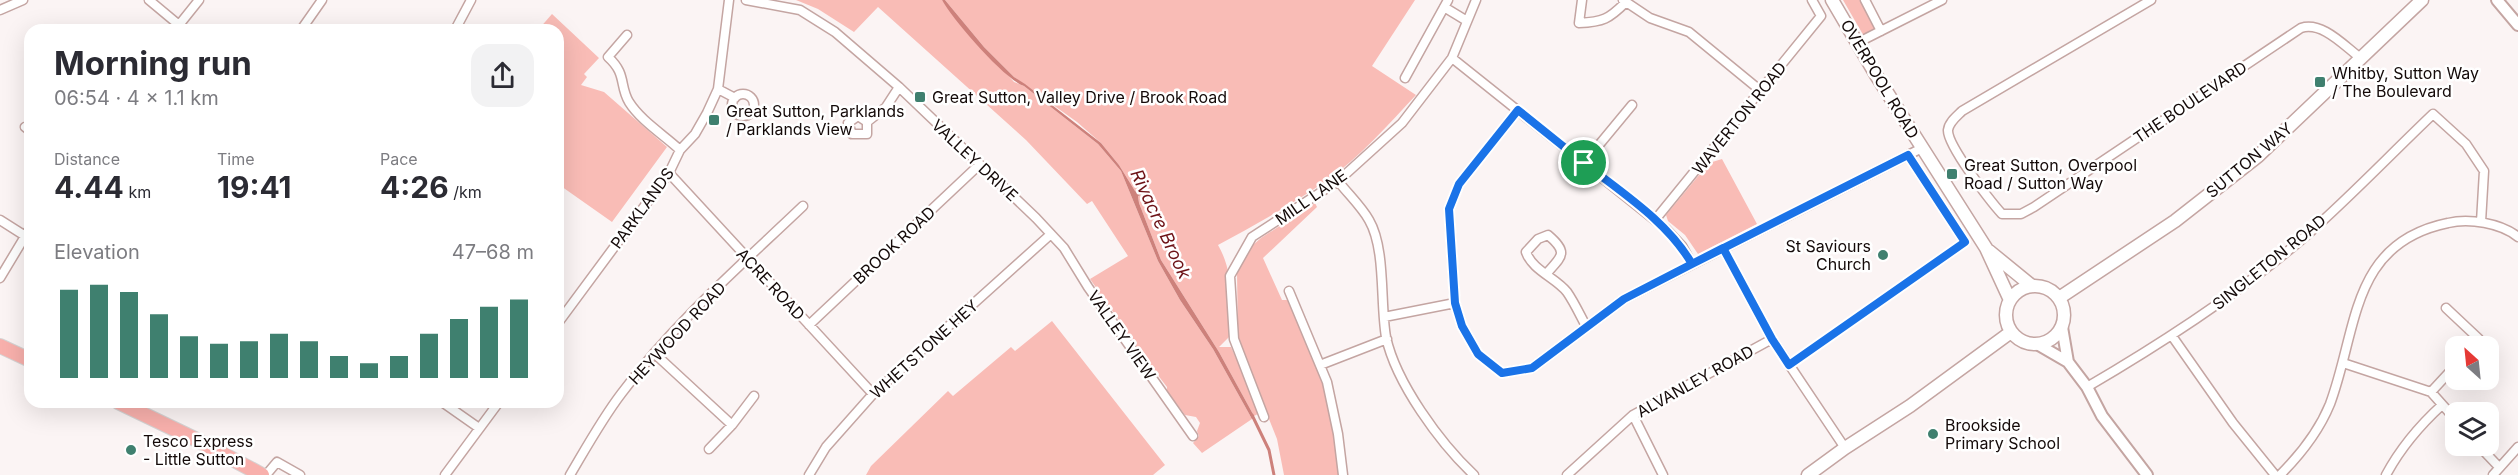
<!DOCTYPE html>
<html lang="en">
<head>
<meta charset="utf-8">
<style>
  body { margin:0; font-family:Inter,sans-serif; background:#f2f2f3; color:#2b2b33; height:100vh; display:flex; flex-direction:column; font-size:22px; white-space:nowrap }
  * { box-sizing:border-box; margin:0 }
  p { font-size:20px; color:#7c7c81 }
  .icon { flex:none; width:33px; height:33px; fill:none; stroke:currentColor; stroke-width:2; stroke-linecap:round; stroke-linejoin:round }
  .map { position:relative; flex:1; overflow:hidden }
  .sheet { position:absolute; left:24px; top:24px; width:540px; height:384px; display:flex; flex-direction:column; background:#fff; border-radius:18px; box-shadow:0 6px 24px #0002 }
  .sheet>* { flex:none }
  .needle { width:39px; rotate:333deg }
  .buttons { position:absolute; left:2445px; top:336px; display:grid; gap:12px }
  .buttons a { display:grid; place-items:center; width:54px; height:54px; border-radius:12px; background:#fff; box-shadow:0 6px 24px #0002; font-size:30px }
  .pin { position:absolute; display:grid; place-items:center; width:51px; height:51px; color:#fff; margin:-26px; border:3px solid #fff; border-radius:50%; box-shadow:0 2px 6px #0007 }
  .round { display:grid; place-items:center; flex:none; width:63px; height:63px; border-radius:18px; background:#f2f2f3 }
  .overview { display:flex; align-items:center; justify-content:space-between; height:102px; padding:0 30px }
  h1 { font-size:33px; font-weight:700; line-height:45px }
  .metrics { display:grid; grid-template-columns:repeat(3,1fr); gap:9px; height:102px; padding:6px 30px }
  .metrics div { display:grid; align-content:center }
  .metrics b { font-size:30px; font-weight:700 }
  .metrics small { font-size:16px; font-weight:400 }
  .metrics p { font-size:16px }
  .chart { height:168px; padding:12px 30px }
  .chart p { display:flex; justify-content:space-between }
  .chart svg { width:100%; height:108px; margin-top:6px; stroke:#3f806f; stroke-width:6 }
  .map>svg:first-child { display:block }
  .green { fill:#f9bcb6 }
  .water { fill:#cd817b }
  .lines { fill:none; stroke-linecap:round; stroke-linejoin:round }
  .stream { stroke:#cd817b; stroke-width:3 }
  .minor-casing { stroke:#c4a5a2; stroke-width:11 }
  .tertiary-casing { stroke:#c4a5a2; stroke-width:14 }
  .secondary-casing { stroke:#c4a5a2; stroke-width:15 }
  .primary-casing { stroke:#d5d3d3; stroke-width:16 }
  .minor { stroke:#fff; stroke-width:8 }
  .tertiary { stroke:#fff; stroke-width:10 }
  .secondary { stroke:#fff; stroke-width:12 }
  .primary { stroke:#f8b0ac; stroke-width:14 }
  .route-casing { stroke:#fff; stroke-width:12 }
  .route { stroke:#1a73e8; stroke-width:8 }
  .poi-dot { fill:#3f806f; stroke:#fff; stroke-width:2 }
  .labels { text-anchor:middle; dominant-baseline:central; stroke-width:5; stroke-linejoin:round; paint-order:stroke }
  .poi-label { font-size:16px; fill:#140a09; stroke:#fff; text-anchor:start }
  .street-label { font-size:16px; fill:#140a09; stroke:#fff }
  .water-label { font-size:18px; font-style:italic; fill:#6d1216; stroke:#fff }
</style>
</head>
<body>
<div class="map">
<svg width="2518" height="475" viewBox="0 0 2518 475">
  <rect width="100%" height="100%" fill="#fbf4f4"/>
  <path class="green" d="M796,0H942L1014,82L1024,86L1098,144L1121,171L1158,261L1180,300L1213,349L1252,419L1202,453L1193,443L1199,436L1197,431L1200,423L1196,417L1185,415L1167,391V387L1121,327V323L1090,279L1128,256L1092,201L1087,204L1026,140L878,7L854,32L818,9Z
    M945,0H1415L1372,66L1416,95C1388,125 1360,157 1326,181C1291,205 1255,225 1218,245C1234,272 1232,307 1229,337L1219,347H1231L1260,413L1254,416L1219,352L1161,260L1139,203L1138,196H1142L1135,191L1119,165L1101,143L1077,122L1014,77L984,47Z
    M1843,0H1864L1880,31L1865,38Z
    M552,14L599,58L584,74L587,77L581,85L604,92L667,147L612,222L558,184V30H538Z
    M1722,159L1757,224L1698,254L1685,235L1668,221L1666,215L1709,163Z
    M1315,203L1317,207L1263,258L1282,300H1288L1291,304L1323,384L1334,423L1339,475H1284L1277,439L1238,342L1237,272L1246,251L1261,238Z
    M1052,321L1165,465L1153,475H866L871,466L948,391L953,396L1011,347L1015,351Z"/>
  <path class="water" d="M942,0H945L984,47L1014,77L1025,84L1101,143L1119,165L1135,191L1142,195L1138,196L1139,203L1161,260L1219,352L1254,416L1252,419L1213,349L1180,300L1158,261L1121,171L1098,144L1024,86C1004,79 953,20 942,0Z"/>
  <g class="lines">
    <path class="stream" d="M1252,415L1269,450L1274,475"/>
    <defs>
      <path id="minor" d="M149,0L179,25
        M746,0L800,10L835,32L899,87L1036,218L1064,248L1088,287L1193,436
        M1582,0L1579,23C1603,22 1609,19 1626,2
        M1623,0L1650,18L1689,32L1761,91
        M1865,0L1881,31
        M2151,0L1962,111C1957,116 1949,122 1948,130C1947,145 1991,202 2002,214H2021L2034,207L2301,28C2323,21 2345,47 2362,59
        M1444,7L1467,21
        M0,10L23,0
        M175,30L199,0
        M301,30L322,0
        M455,30L471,0
        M627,35L608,57C627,74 619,85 629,102C641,121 664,135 680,150
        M1857,43L1942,0
        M1452,58L1666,229L1682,246L1692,264
        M1405,78L1448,0
        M718,89L735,98
        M732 105a11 11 0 1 1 22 0a11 11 0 1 1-22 0Z
        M1518,110L1459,184L1449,209L1455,303L1462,326L1478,354L1502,373L1532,368L1624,299L1922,148
        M867,122L858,116L848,123L852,134H867V122L886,107L899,87
        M25,127L30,131
        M1584,163L1632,105
        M669,173L873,394
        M1338,181C1348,194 1361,206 1369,220C1386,249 1380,303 1386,337C1396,383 1440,443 1474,475
        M0,220L30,239
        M1655,220L1821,16L1812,0
        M1723,248L1772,339L1845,448
        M1546,274C1562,256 1569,253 1548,235L1538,239L1526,252C1532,270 1556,278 1567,292C1574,302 1580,315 1586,326
        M0,278L30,228
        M1289,291L1327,382L1338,434L1343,475
        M2446,308L2479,339L2473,346
        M1384,317L1455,303
        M558,323L669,173L680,150L695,134L707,113L718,89L729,0
        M809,325L979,165
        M2172,336L2233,423L2275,475
        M654,353L732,425L754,396
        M2343,363L2431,392L2456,420
        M1320,365L1387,339
        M1789,365L1965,242L1908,155
        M2087,387C2164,342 2240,293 2308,234C2351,196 2391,154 2433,114L2466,144L2484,171L2481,222
        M2431,392L2456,365
        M442,402L479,428
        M1633,415L1663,475
        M1264,417L1234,339L1230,276L1252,237L1338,181L1402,123L1452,58L1476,0
        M2479,446L2499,467
        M709,449L732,425
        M266,475L277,462L300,475
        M445,475L499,402
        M570,475C586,448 602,419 621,394C673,324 740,266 803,206
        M809,475L826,447L873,394L1051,234
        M1567,475L1633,415L1772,339
        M2280,475C2300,455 2319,431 2330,404C2358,329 2350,243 2448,223C2469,218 2501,223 2518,237
        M2386,475C2401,447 2419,426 2442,405
        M2493,475L2518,447"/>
      <path id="tertiary" d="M2497,0L2518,25
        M2062,327L2068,362
        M2037,344L2068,362L2087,387L2102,416L2147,475"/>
      <path id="secondary" d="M1832,0L1876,75L1986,248L2010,300
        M1989,251L2032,286
        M2006 315a29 29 0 1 1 58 0a29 29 0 1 1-58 0Z
        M2059,298L2175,221L2258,156L2422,0
        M1808,475L1845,448L1910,406L2011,332"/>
      <path id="primary" d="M0,346L30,360
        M118,402L195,439L262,475"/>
    </defs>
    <use href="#minor" class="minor-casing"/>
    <use href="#tertiary" class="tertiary-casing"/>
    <use href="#secondary" class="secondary-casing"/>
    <use href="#primary" class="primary-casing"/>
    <use href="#minor" class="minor"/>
    <use href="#tertiary" class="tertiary"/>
    <use href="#secondary" class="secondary"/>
    <use href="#primary" class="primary"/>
  </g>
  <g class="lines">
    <defs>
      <path id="route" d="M1584,163L1518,110L1459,184L1449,209L1455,303L1462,326L1478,354L1502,373L1532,368L1624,299L1723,248L1772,339L1789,365L1965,242L1908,155L1692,264C1667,221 1622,193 1584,163"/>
    </defs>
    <use href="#route" class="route-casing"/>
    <use href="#route" class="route"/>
  </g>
  <g class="poi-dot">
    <rect x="2314" y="76" width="12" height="12" rx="3"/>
    <rect x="914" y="91" width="12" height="12" rx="3"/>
    <rect x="708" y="114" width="12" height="12" rx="3"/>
    <rect x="1946" y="168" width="12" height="12" rx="3"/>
    <circle cx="1883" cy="255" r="6"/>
    <circle cx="1933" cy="434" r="6"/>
    <circle cx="131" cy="450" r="6"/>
  </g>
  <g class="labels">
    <g class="poi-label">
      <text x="2332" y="73">Whitby, Sutton Way<tspan x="2332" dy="18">/ The Boulevard</tspan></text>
      <text x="932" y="97">Great Sutton, Valley Drive / Brook Road</text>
      <text x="726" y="111">Great Sutton, Parklands<tspan x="726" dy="18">/ Parklands View</tspan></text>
      <text x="1964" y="165">Great Sutton, Overpool<tspan x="1964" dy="18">Road / Sutton Way</tspan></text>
      <text x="1871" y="246" text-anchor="end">St Saviours<tspan x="1871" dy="18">Church</tspan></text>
      <text x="1945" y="425">Brookside<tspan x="1945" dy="18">Primary School</tspan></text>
      <text x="143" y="441">Tesco Express<tspan x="143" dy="18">- Little Sutton</tspan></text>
    </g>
    <g class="street-label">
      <text transform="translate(1880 79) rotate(59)">OVERPOOL ROAD</text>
      <text transform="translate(2190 102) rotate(-34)">THE BOULEVARD</text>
      <text transform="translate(1739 118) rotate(-51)">WAVERTON ROAD</text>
      <text transform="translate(975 160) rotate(43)">VALLEY DRIVE</text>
      <text transform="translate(2249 160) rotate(-40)">SUTTON WAY</text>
      <text transform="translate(1311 197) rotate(-35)">MILL LANE</text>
      <text transform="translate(642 208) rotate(-54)">PARKLANDS</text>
      <text transform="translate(894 245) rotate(-43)">BROOK ROAD</text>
      <text transform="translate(2269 262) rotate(-39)">SINGLETON ROAD</text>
      <text transform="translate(771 284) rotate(47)">ACRE ROAD</text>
      <text transform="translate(677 333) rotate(-47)">HEYWOOD ROAD</text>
      <text transform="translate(1122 335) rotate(55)">VALLEY VIEW</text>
      <text transform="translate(924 349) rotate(-42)">WHETSTONE HEY</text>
      <text transform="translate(1695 381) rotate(-29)">ALVANLEY ROAD</text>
    </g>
    <g class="water-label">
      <text transform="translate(1161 224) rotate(65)">Rivacre Brook</text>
    </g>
  </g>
</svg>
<div class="buttons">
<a><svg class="needle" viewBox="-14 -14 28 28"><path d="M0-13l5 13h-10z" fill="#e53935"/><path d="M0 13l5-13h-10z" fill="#7c7c81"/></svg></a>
<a><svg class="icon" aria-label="layers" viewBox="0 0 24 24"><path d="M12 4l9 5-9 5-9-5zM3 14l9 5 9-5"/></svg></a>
</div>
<div class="pin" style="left:1584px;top:163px;background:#1e9e55"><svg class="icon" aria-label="arrive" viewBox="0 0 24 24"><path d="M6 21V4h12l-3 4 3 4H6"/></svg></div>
<section class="sheet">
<div class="overview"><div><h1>Morning run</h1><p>06:54 · 4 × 1.1 km</p></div><a class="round"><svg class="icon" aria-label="share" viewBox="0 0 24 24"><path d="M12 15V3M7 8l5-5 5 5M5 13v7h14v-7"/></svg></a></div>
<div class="metrics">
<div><p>Distance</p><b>4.44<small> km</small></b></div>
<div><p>Time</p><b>19:41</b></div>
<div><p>Pace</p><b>4:26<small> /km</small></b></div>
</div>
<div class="chart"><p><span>Elevation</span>47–68 m</p>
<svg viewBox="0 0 160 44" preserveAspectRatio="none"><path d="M5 44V8M15 44V6M25 44V9M35 44V18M45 44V27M55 44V30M65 44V29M75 44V26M85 44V29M95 44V35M105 44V38M115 44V35M125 44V26M135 44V20M145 44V15M155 44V12"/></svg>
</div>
</section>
</div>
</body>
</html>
